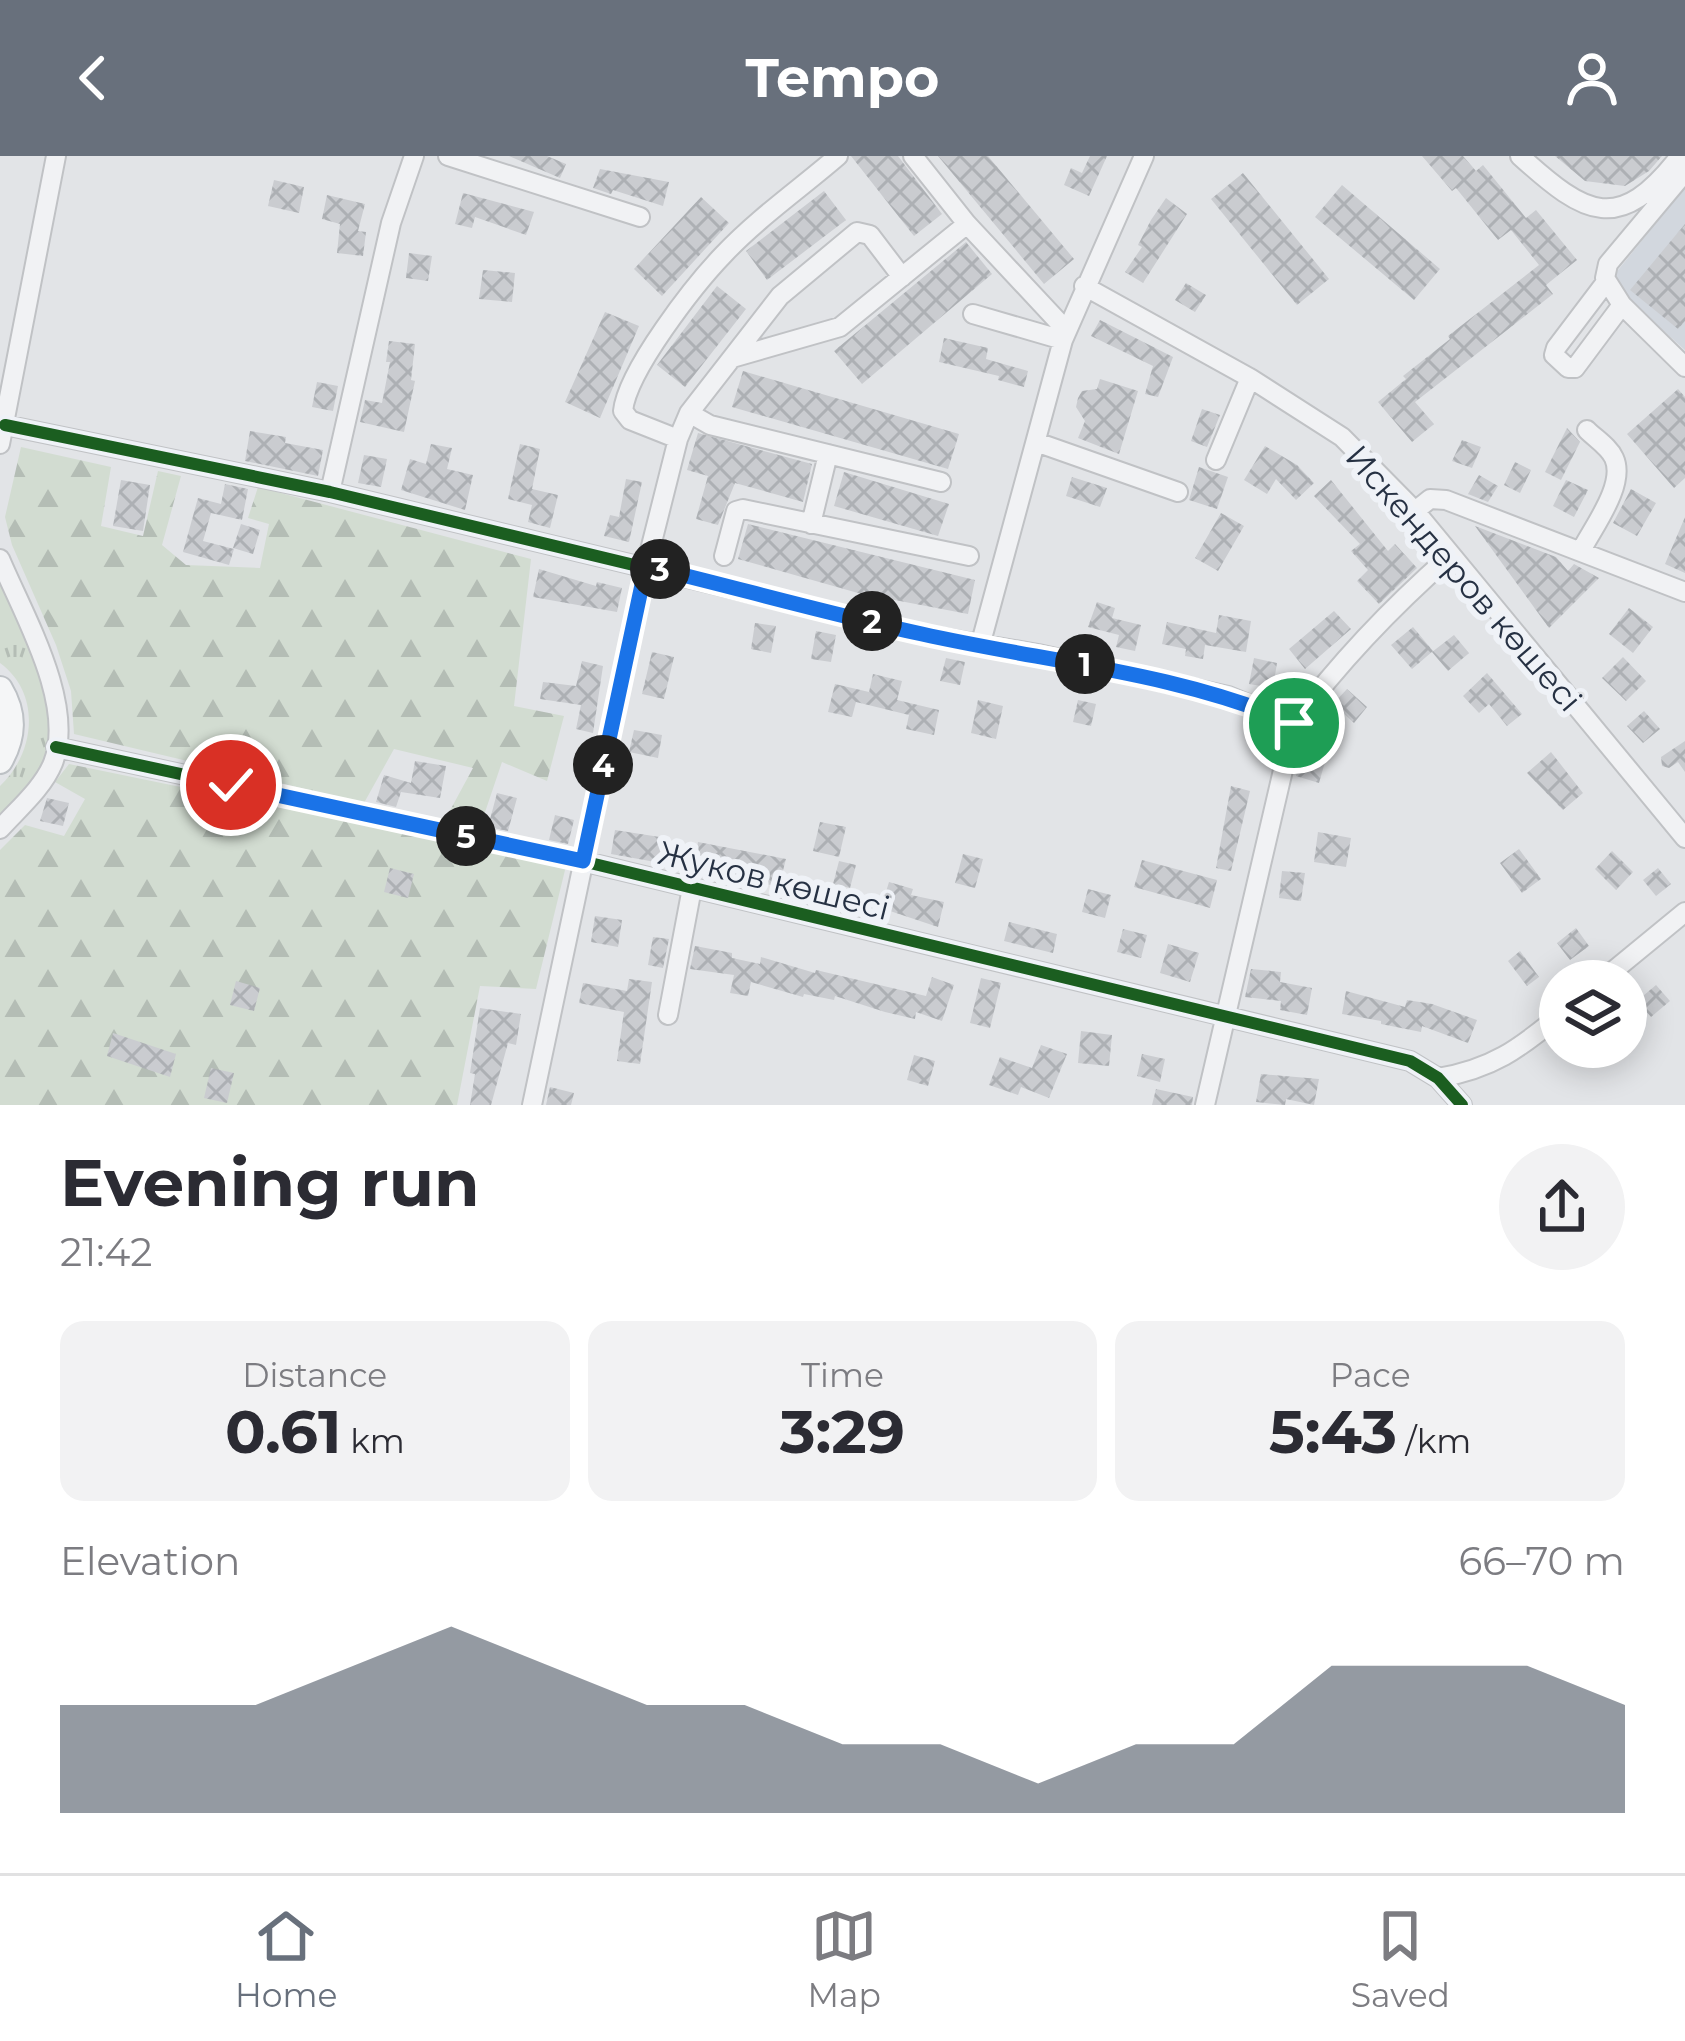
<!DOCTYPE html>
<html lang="en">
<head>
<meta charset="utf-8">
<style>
  body { margin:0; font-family:Montserrat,sans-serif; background:#f2f2f3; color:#2b2b33; height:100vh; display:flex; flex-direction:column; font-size:45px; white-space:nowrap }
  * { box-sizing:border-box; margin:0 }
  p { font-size:39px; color:#7c7c81 }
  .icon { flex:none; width:66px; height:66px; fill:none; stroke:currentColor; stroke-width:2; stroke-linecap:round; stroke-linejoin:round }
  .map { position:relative; height:949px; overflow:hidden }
  .panel { display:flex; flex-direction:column; background:#fff; flex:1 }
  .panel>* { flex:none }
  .fabs { position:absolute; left:1539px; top:804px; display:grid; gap:24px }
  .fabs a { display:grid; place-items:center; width:108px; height:108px; border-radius:50%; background:#fff; box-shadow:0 6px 30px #0003; font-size:60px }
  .pin { position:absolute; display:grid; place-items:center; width:102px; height:102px; color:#fff; margin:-51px; border:6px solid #fff; border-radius:50%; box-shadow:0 3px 12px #0007 }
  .km { position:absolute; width:60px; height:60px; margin:-30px; border-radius:50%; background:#222; color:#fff; font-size:33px; line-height:60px; text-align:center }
  .round { display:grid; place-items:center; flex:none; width:126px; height:126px; border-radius:63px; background:#f2f2f3 }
  .head { display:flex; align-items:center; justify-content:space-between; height:204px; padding:0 60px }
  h1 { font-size:66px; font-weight:700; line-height:90px }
  .stats { display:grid; grid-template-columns:repeat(3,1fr); gap:18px; height:204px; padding:12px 60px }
  .stats div { display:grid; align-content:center; border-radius:24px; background:#f2f2f3; text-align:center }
  .stats b { font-size:60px; font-weight:700 }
  .stats small { font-size:33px; font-weight:400 }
  .stats p { font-size:33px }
  .chart { height:336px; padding:24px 60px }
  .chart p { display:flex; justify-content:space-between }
  .chart svg { width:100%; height:216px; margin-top:12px; fill:#68707c; opacity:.7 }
  header { display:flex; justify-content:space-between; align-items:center; height:156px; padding:0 60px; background:#68707c; color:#fff; font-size:54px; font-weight:700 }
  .dock { display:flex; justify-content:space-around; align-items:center; height:168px; border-top:3px solid #e1e1e2; background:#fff; font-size:33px; color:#7c7c81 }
  .dock a { display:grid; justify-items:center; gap:6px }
  .dock .active { color:#68707c }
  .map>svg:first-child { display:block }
  .built { fill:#d2d7de }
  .grass { fill:url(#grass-tufts) }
  .forest { fill:url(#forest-firs) }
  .building { fill:url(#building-cross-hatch) }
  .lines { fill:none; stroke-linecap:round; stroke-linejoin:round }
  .minor-casing { stroke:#c0c2c5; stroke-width:22 }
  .major-casing { stroke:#bdc1c5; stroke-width:28 }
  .minor { stroke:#f1f2f4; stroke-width:18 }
  .major { stroke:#f5f6f7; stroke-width:24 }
  .cycleway-casing { stroke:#eff2f7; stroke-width:20 }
  .cycleway { stroke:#1b5e20; stroke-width:12 }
  .route-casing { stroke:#fff; stroke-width:24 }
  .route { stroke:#1a73e8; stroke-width:15 }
  .labels { text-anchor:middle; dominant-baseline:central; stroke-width:12; stroke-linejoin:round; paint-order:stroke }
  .street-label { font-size:33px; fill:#263143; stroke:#eff2f7 }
</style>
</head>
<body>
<header><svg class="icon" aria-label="back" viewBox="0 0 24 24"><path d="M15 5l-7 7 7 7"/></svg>Tempo<svg class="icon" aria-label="person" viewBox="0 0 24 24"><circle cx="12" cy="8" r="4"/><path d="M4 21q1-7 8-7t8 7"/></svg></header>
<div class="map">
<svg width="1685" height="949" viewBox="0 0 1685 949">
  <defs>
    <pattern id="grass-tufts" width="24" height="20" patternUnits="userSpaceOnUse" patternTransform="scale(3)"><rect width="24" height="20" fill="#d2dcd1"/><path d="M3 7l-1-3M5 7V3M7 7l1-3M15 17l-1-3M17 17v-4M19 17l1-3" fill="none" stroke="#b4bdb5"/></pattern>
    <pattern id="forest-firs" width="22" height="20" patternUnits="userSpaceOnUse" patternTransform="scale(3)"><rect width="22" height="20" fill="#d2dcd1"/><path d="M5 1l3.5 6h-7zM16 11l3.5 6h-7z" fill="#b4bdb5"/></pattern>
    <pattern id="building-cross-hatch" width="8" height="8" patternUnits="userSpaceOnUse" patternTransform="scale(3)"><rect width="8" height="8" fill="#caccd0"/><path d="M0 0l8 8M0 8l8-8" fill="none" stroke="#adb0b4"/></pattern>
  </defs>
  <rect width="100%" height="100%" fill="#e2e4e7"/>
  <path class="built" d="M1685,31V194L1617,133L1611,123Z"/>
  <path class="grass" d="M0,428C15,462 54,534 55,568C56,607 20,645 0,676V630C35,597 42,538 0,507Z"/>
  <path class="forest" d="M21,291L111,311L101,370L143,380L158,315L181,320L162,389L186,409L260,412L269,368L248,362L258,331L531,403L514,550L564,560L547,625L502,606L480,671L447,660L473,612L394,593L364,647L74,578L71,535L56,489L12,389L5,361Z
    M69,608L566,710L536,833L480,830L457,949H0V694L25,669L64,680L85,643L55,626Z"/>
  <path class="building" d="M509,0H547L566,8L560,22Z
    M851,0H898L942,58L914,80Z
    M938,0H988L1074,103L1044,128Z
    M1090,0H1107L1089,40L1064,29L1071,12L1082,17Z
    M1422,0H1463L1476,15L1483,9L1526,62L1536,54L1577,104L1546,129L1553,138L1415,246L1434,268L1412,286L1378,246L1406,223L1403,220L1450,183L1448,180L1539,109L1511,74L1498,84L1456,32L1452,35Z
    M1555,0H1662L1649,15L1625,30L1585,25Z
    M600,13L669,26L663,50L613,34L611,38L593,32Z
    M1243,17L1329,123L1297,149L1211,43Z
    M274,24L304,31L299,57L268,50Z
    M1342,29L1440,113L1414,144L1315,61Z
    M824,35L846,64L767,124L746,95Z
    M463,37L534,56L526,79L475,61L472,72L455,68Z
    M327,39L365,48L358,75L366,76L363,100L337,97L340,68L322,63Z
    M701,41L729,67L662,140L634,113Z
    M1166,42L1187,58L1143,127L1125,116L1142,91L1138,89L1151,64Z
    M1685,68V165L1678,173L1630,134Z
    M966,86L992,118L862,228L834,195Z
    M409,97L432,100L428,125L406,122Z
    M483,114L515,117L512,146L479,143Z
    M1186,127L1206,139L1195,156L1175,144Z
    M717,130L746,153L685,231L657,209Z
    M605,156L639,170L600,262L565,246Z
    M1100,164L1173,201L1158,241L1145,238L1153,210L1091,180Z
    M944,182L988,192L986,203L1028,215L1024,231L998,224L999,220L939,206Z
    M389,185L415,188L411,224L415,225L404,276L360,266L365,244L382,247L390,206H386Z
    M743,215L959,278L948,313L732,251Z
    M1100,223L1138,235L1119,298L1078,282L1085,265L1076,251L1078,242L1082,235L1097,233Z
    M317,226L338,230L333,255L312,251Z
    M1678,233L1685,241V322L1674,332L1627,278Z
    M1202,253L1220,259L1207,291L1191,285Z
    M1567,272L1580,286L1561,324L1545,316Z
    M250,275L286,281L285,287L323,294L318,320L245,305Z
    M698,277L812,308L803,346L735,327L718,369L696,363L708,320L687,314Z
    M1462,284L1481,291L1472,312L1452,305Z
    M431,288L452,292L447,313L473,319L465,354L401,334L410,303L426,308Z
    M520,288L540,293L532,333L558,339L550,372L528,366L532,349L508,343Z
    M1265,290L1297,309L1314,327L1296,344L1276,323L1267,338L1244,324Z
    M364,299L387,303L381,331L358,327Z
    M1515,306L1531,314L1520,337L1504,329Z
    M1199,311L1228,321L1217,353L1189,344Z
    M844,316L949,348L938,380L834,350Z
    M1479,319L1498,330L1488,346L1468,338Z
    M1072,321L1107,332L1100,351L1066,340Z
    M626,323L642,326L629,386L604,380L610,359L619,361Z
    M121,324L150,329L143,375L113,370Z
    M1331,324L1388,395L1395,388L1417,412L1379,448L1357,425L1368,414L1351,395L1360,388L1314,340Z
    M1566,324L1588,334L1574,361L1553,350Z
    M225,328L248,333L242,364L211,357L203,385L234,393L229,409L183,396L198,342L221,348Z
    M1631,333L1656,347L1637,380L1613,367Z
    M1221,357L1244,370L1218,415L1195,402Z
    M1685,361V417L1665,408Z
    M241,368L260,374L253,398L233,392Z
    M748,368L975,424L968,458L858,437L738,403Z
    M1475,370L1556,401L1568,415L1574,408L1599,422L1549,472Z
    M539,413L596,430L597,426L622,432L617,456L533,441Z
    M1097,446L1115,452L1112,462L1141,469L1135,495L1116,491L1119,479L1088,471Z
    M1629,452L1653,471L1633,497L1609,478Z
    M1334,455L1351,473L1305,513L1289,493Z
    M1219,459L1251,465L1246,496L1205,489L1203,503L1185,500L1186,493L1162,488L1167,466L1216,477Z
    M755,467L776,470L771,497L751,493Z
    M1413,471L1433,495L1412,513L1391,489Z
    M816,475L836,479L831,506L811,503Z
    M1454,479L1469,497L1448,515L1432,496Z
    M652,496L674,501L664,543L642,538Z
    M1623,501L1646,525L1626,545L1602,522Z
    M946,502L965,506L960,529L940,525Z
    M1254,502L1277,507L1273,532L1249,528Z
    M582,505L603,510L593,577L576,573L581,549L540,543L543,526L576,530Z
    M1487,517L1522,558L1507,570L1489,548L1479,557L1463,540Z
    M873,518L902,525L897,544L939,554L934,579L906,573L909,559L856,546L852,561L828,556L835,528L869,536Z
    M1347,533L1367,551L1354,567L1333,548Z
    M978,544L1003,550L996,583L971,577Z
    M1078,544L1096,548L1091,570L1073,566Z
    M1644,555L1660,573L1643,587L1627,570Z
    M634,574L662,579L658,602L629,596Z
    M1685,585V616L1678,606L1669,612L1662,610L1661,601Z
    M1303,592L1327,599L1319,627L1296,620Z
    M1551,596L1583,637L1563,654L1527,617Z
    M415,605L446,610L440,642L401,636L396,651L376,646L384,619L411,627Z
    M1231,630L1250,635L1231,715L1216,712Z
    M497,637L517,642L508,675L488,671Z
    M47,642L69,647L63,670L40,665Z
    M555,659L574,664L568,688L549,684Z
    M820,666L846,671L839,701L813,695Z
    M615,674L666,682L661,707L611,698Z
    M1318,676L1351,682L1346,711L1314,706Z
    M698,686L786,703L779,730L693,718Z
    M1519,693L1541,723L1522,737L1500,707Z
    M1612,695L1633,716L1616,734L1595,713Z
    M963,698L983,703L975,732L955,727Z
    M1142,704L1217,724L1210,752L1134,731Z
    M839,705L856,709L850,732L833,728Z
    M390,712L414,718L408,742L384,736Z
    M1658,712L1671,728L1656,740L1643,724Z
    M1282,715L1305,717L1301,745L1279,742Z
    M889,726L913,733L911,739L944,746L938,771L881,752Z
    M1088,733L1111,739L1105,762L1082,756Z
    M595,760L622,764L618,791L591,786Z
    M1009,766L1057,778L1053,797L1004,785Z
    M1576,772L1589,790L1570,804L1557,787Z
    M1123,773L1147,779L1141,802L1117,796Z
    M653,781L669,783L663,812L648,809Z
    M1168,788L1199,797L1190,826L1160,817Z
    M695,790L732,797V802L760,808L761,801L815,817L816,814L926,840L932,821L954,829L942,865L916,856L915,863L885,856L835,840L834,844L804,838L803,841L751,826L748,840L730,837L734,819L690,813Z
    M1520,795L1539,821L1527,830L1508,805Z
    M1251,813L1281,816L1280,826L1312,832L1307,859L1280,854L1281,845L1245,841Z
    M981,822L1001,827L990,872L970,867Z
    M629,823L652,826L640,908L617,905L624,856L579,847L583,827L627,835Z
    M236,825L260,832L254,855L230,849Z
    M1656,829L1670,845L1651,861L1637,845Z
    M1346,835L1405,851L1407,844L1432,848L1477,864L1468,887L1422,870L1421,876L1381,868V865L1342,858Z
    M480,852L521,858L516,889L508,887L491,949H470L475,918L470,917Z
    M1081,875L1112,879L1109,910L1078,907Z
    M113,877L176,898L170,921L107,900Z
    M1041,889L1067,898L1049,942L1021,931L1018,939L989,929L1000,901L1032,912Z
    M1142,898L1165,903L1160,926L1137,920Z
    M914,899L935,905L928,930L907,924Z
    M211,912L234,917L227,947L204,942Z
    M1261,918L1319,923L1314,949L1286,943L1285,949L1256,946Z
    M550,931L574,937L571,949H546Z
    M1156,933L1193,941L1192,949H1152Z"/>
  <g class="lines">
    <defs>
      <path id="minor" d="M448,0L640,61
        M913,0L967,68L1067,175
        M1520,0C1586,60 1619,79 1680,0
        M1685,16L1608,108L1605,122L1622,149L1685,211
        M1606,126L1556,192L1554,199L1568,212H1575L1622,149
        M1084,130L1250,222L1342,281L1415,355L1685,682
        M973,158L1063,184
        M732,202L840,171L967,68
        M689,257L710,269L941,326
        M0,268L330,336L921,478L1038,498L1228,540L1294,567
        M678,283L630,264L623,255C627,215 695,128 724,98C758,62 801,32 838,0
        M1036,286L1178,336
        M0,288L56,0
        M1216,304L1250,222
        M330,336L391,67L414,0
        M1415,355L1430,343L1446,344L1685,436
        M811,368L828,298
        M1582,393C1594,370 1626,328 1614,302C1609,291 1596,283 1587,274
        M724,400L736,355L743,353L969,400
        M0,403C23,458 76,548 53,607C43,632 17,654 0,673
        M980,490L1063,184L1144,0
        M56,591L582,705L1410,905L1438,922L1462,949
        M1601,825L1685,756
        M668,859L692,732
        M1438,922C1492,913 1519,893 1560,859
        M532,949L646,410L678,283L689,257L780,140L857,76L870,79L902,121
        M1205,949L1294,567C1341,504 1392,451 1450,400"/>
      <path id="major" d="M0,533C15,558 14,580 0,605"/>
    </defs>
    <use href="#minor" class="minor-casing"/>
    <use href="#major" class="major-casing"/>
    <use href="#minor" class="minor"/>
    <use href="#major" class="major"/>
    <defs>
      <path id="cycleway" d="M5,269L330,336L921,478L1038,498L1228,540L1294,567
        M56,591L582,705L1410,905L1438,922L1462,949"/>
    </defs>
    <use href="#cycleway" class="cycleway-casing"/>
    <use href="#cycleway" class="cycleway"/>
  </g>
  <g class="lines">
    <defs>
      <path id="route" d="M231,629L583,705L646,410C738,432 829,458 922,478C1047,506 1175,516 1294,567"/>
    </defs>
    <use href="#route" class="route-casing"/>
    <use href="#route" class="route"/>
  </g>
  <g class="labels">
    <g class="street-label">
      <text transform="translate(1464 422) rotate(49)">Искендеров көшесі</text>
      <text transform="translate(774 724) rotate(14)">Жуков көшесі</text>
    </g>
  </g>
</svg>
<div class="fabs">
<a><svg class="icon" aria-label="layers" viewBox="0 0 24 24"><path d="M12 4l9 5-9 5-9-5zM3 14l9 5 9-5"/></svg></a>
</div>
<div class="pin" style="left:1294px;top:567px;background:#1e9e55"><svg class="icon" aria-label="arrive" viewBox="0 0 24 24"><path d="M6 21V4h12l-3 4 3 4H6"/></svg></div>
<div class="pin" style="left:231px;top:629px;background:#d93025"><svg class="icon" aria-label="check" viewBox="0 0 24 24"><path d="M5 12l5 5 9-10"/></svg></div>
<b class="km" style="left:1085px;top:508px">1</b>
<b class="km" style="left:872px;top:465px">2</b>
<b class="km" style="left:660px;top:413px">3</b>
<b class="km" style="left:603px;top:609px">4</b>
<b class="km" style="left:466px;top:680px">5</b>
</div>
<section class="panel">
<div class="head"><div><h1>Evening run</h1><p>21:42</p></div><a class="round"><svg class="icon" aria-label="share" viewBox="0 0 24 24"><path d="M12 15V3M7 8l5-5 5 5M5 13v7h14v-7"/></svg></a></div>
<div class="stats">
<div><p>Distance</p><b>0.61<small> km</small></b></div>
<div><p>Time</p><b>3:29</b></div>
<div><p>Pace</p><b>5:43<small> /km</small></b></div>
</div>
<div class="chart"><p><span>Elevation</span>66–70 m</p>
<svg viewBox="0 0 160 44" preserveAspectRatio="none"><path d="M0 44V22L10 22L20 22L30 14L40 6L50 14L60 22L70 22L80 30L90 30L100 38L110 30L120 30L130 14L140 14L150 14L160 22V44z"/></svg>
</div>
</section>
<nav class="dock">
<a class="active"><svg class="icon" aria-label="home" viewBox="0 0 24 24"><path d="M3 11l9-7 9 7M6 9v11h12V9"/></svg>Home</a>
<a><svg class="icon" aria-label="map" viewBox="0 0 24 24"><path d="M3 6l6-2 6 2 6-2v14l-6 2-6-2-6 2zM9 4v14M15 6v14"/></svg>Map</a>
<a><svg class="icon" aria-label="saved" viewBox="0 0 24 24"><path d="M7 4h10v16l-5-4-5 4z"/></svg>Saved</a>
</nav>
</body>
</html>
